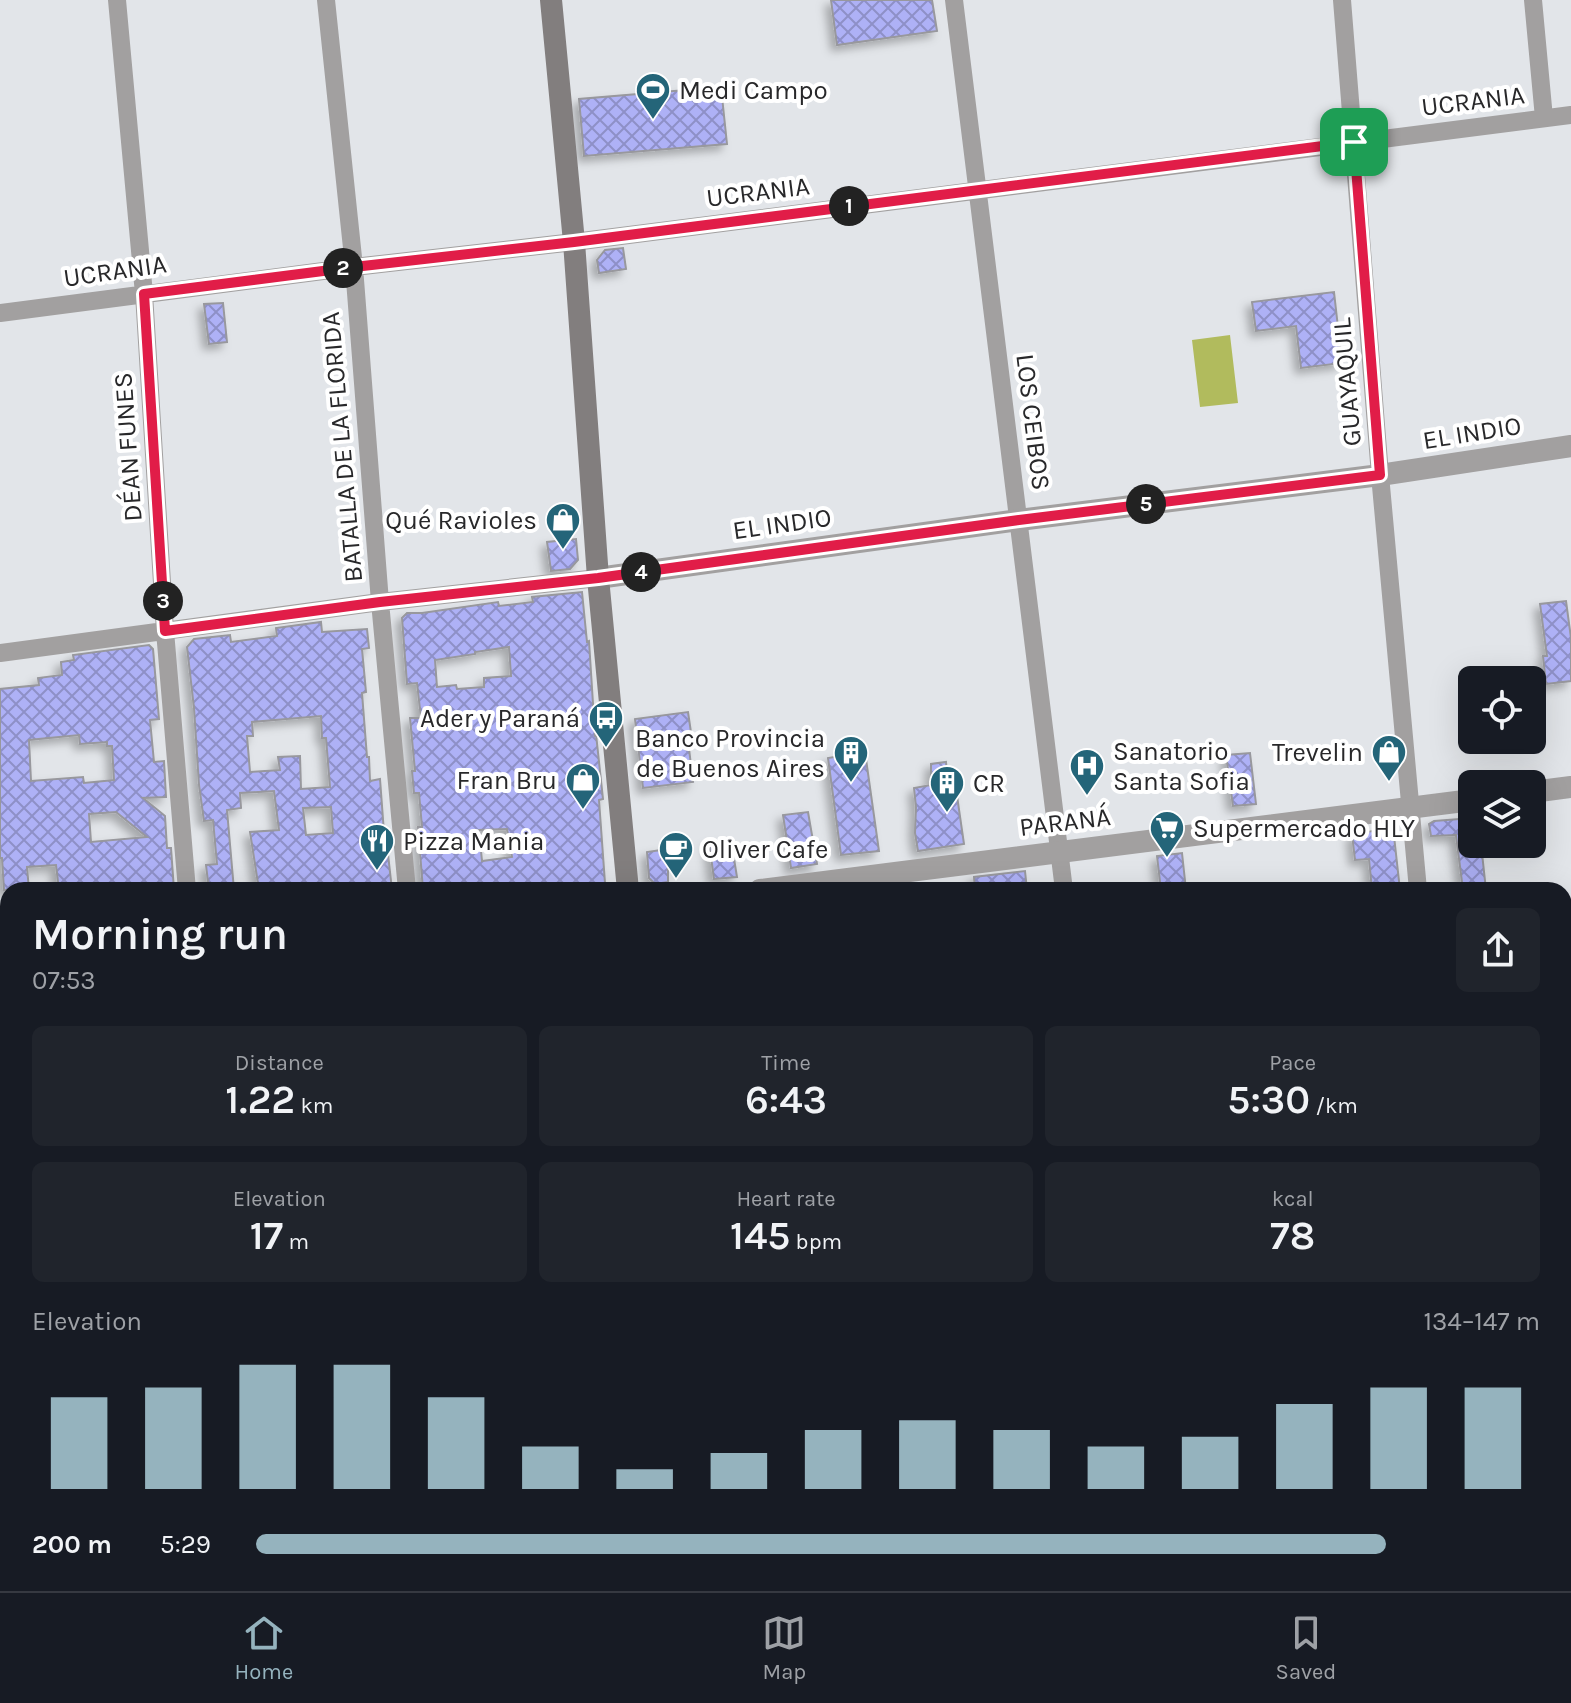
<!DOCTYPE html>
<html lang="en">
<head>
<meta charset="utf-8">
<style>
  body { margin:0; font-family:Karla,sans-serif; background:#20242c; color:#f1f3f6; height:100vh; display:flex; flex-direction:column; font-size:30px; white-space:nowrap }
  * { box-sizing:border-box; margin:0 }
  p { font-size:26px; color:#9ea1a6 }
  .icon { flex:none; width:44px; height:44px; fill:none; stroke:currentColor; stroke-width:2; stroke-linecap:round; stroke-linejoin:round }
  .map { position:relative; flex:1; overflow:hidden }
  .panel { position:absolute; left:0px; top:882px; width:1572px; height:710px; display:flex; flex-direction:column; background:#171b24; border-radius:24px 24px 0 0; box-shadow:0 8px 32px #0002 }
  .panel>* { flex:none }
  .fabs { position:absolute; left:1458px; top:666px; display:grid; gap:16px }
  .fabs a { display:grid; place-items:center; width:88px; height:88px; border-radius:12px; background:#171b24; box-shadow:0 8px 32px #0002; font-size:40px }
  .pin { position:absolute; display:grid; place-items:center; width:68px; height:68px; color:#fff; margin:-34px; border-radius:16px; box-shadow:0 4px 12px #0006 }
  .km { position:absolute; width:40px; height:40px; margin:-20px; border-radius:50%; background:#222; color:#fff; font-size:22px; line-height:40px; text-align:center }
  .round { display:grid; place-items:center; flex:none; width:84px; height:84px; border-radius:12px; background:#20242c }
  .head { display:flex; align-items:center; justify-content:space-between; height:136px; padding:0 32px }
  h1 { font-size:44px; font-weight:600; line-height:60px }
  .figures { display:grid; grid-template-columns:repeat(3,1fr); gap:12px; height:136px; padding:8px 32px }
  .figures div { display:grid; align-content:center; border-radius:12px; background:#20242c; text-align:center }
  .figures b { font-size:40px; font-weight:600 }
  .figures small { font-size:22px; font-weight:400 }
  .figures p { font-size:22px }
  .chart { height:224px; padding:16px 32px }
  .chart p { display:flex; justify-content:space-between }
  .chart svg { width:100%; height:144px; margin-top:8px; stroke:#95b3be; stroke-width:6 }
  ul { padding:0 32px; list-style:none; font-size:26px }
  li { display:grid; grid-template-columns:128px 96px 1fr; align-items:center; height:60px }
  li i { height:20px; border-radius:10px; background:#95b3be }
  .tabs { display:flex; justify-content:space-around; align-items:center; height:112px; border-top:2px solid #363941; background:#171b24; font-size:22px; color:#9ea1a6 }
  .tabs a { display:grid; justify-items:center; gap:4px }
  .tabs .active { color:#95b3be }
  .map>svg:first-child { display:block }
  .park { fill:#b1bb5d }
  .building { fill:url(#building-cross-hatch); stroke:#98989d; stroke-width:2; fill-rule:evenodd; filter:url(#shadow) }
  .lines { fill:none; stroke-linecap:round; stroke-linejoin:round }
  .minor { stroke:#a2a0a0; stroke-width:18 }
  .tertiary { stroke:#a2a0a0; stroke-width:22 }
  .secondary { stroke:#827e7e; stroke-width:22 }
  .route-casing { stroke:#fff; stroke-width:16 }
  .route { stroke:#e11d48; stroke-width:10 }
  .labels { text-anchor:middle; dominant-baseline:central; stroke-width:8; stroke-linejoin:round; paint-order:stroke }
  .poi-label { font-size:26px; fill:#28282a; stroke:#fff; text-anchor:start }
  .street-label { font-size:26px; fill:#28282a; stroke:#fff }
</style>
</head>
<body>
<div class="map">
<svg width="1571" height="1591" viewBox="0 0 1571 1591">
  <defs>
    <pattern id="building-cross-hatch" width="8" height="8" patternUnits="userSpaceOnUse" patternTransform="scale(2)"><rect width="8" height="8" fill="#aeb1f6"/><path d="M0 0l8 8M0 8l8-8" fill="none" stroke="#8e90c7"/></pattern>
    <filter id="shadow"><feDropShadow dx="-5.5" dy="5.5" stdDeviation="4" flood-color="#0004"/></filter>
  </defs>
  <rect width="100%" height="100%" fill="#e2e5e9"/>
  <path class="park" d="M1230,335L1238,403L1200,407L1192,340Z
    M49,1584H245V1591H49Z"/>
  <path class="building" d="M831,0H932L937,31L837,45Z
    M721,87L727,144L584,156L579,99Z
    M623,248L626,269L599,273L597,260L605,250Z
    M1334,292L1342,363L1301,368L1296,326L1256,331L1252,302Z
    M223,303L227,342L209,344L204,304Z
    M576,539L578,560L570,569L551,571L547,542Z
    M582,592L587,642L589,641L595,735L596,734L603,799L599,800L605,883L600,890H423L418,827H422L419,793H414L412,771H415L410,718H421L417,683L407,684L402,618L407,613H422L498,602L499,606L533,602L532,597ZM509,647L511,676L484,678V687L457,689L456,685L437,687L435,660L475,654V652ZM507,829L512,857L482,861L479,830Z
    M1566,601L1571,638V681L1546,684L1543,656H1547L1540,604Z
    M321,622L322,632L367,629L369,648L362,649L366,692L362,693L367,757H369L370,781L380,779L385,846L387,845L392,890H259L250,832L279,830L274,791L240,793L241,808L227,810L234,890H209L206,865L217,864L213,820L204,821L199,785L194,708L187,647L194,639L230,635L231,642L277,636L276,628ZM321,716L322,738H326L330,787L301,789L300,756L278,757L280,770L250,772L247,736H253L252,722ZM331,807L333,833L306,835L303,808Z
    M149,645L153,649L159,719L150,720L154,762L164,761L166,797L143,798L165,816L167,848H171L174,890H59L56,865L27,867L29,890H4L2,858H0V689L39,685L38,678L62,675L61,662L74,660L73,655ZM79,735L80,744L107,742V746H112L114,780L84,783L83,777L31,781L29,740ZM116,812L147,837L91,842L89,814Z
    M688,712L692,739L688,740L693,782L643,788L635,719Z
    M865,752L879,851L841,855L828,758Z
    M1250,753L1256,804L1233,806L1226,755Z
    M946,762L948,783L955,782L964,844L918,851L915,833L916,807L914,788L931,785V764Z
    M808,812L817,864L791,868L783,815Z
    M1472,818V844H1481L1486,890H1463L1456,835L1431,836L1429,824L1434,821Z
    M1387,829L1394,836L1400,890H1372L1369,859L1355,860L1352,834Z
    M731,840L737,877L714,879L709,842Z
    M668,849V882L655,884L649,878L647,852Z
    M1182,853L1186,890H1161L1157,856Z
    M1025,871L1027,890H975L974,877Z"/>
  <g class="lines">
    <path class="minor" d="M117,0L144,294L165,631L187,890
      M326,0L354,267L380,602L407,890
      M954,0L1064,890
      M1342,0L1380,475L1418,890
      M1533,0L1544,118
      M0,313L354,267L574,242L1571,115
      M0,653L380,602L598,578
      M0,1155L8,1231
      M0,1320L8,1319
      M1564,1460H1571
      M36,1584V1591
      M253,1584L254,1591
      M466,1584V1591
      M883,1584L884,1591
      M1080,1584L1081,1591
      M1277,1584L1278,1591
      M1477,1584L1478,1591
      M542,1591L594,1584"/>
    <path class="tertiary" d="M598,578L1019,520L1380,475L1571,446
      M1532,792L1571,787
      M760,890L1472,800
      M0,988L8,987
      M1564,1126L1571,1125"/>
    <path class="secondary" d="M551,0L574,242L598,578L628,890
      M680,1584V1591"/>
  </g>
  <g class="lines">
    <defs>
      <path id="route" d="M1354,142L1380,475L1019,520L598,578L380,602L165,631L144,294L354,267L574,242Z"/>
    </defs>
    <use href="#route" class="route-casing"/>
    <use href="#route" class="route"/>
  </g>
  <defs>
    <symbol id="stadium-pin" viewBox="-11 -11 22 30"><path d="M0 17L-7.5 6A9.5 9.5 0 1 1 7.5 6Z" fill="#246579" stroke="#fff"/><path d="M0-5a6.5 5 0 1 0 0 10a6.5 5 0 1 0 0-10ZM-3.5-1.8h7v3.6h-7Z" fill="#fff"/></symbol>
    <symbol id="shop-pin" viewBox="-11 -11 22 30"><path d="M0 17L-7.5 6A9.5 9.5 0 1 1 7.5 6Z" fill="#246579" stroke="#fff"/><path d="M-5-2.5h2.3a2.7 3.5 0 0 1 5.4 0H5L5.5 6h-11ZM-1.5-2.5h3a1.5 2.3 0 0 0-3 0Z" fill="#fff"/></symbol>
    <symbol id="bus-pin" viewBox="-11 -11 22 30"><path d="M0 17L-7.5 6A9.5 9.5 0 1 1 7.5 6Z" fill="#246579" stroke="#fff"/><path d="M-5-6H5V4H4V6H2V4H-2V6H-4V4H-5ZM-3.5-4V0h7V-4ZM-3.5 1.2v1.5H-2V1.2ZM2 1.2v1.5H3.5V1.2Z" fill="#fff"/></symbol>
    <symbol id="building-pin" viewBox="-11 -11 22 30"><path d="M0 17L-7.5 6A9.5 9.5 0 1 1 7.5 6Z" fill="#246579" stroke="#fff"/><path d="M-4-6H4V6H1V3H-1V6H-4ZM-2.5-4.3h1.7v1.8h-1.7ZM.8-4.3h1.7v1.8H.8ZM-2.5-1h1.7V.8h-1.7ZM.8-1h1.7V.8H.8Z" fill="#fff"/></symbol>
    <symbol id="hospital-pin" viewBox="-11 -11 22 30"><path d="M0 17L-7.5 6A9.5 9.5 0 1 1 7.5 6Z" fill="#246579" stroke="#fff"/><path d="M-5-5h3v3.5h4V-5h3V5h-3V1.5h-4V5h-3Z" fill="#fff"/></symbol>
    <symbol id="supermarket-pin" viewBox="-11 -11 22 30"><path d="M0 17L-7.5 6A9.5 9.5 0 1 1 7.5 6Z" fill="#246579" stroke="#fff"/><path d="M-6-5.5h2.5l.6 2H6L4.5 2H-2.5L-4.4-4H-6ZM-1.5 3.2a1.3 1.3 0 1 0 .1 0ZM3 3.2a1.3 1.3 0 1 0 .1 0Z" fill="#fff"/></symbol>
    <symbol id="restaurant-pin" viewBox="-11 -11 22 30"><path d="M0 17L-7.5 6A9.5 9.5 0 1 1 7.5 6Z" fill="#246579" stroke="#fff"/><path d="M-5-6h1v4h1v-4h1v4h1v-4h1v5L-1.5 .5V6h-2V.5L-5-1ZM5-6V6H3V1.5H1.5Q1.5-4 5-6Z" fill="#fff"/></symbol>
    <symbol id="cafe-pin" viewBox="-11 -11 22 30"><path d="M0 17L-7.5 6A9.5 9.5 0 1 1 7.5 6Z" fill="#246579" stroke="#fff"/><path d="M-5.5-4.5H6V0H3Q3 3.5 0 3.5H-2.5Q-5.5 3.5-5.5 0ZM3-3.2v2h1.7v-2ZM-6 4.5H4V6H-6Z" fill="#fff"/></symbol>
  </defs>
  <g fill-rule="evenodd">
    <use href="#stadium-pin" x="633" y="70" width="40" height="54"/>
    <use href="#shop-pin" x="543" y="500" width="40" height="54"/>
    <use href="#bus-pin" x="586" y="698" width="40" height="54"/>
    <use href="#shop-pin" x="1369" y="732" width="40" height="54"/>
    <use href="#building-pin" x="831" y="733" width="40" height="54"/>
    <use href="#hospital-pin" x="1067" y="746" width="40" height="54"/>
    <use href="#shop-pin" x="563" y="760" width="40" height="54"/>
    <use href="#building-pin" x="927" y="763" width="40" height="54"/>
    <use href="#supermarket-pin" x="1147" y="808" width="40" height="54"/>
    <use href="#restaurant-pin" x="357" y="821" width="40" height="54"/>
    <use href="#cafe-pin" x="656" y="829" width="40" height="54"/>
  </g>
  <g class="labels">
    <g class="poi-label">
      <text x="679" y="90">Medi Campo</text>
      <text x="537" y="520" text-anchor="end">Qué Ravioles</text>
      <text x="580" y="718" text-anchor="end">Ader y Paraná</text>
      <text x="825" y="738" text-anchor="end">Banco Provincia<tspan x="825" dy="30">de Buenos Aires</tspan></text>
      <text x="1113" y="751">Sanatorio<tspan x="1113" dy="30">Santa Sofia</tspan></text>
      <text x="1363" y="752" text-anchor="end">Trevelin</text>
      <text x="557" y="780" text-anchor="end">Fran Bru</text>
      <text x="973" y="783">CR</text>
      <text x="1193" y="828">Supermercado HLY</text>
      <text x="403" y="841">Pizza Mania</text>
      <text x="702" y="849">Oliver Cafe</text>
    </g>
    <g class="street-label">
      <text transform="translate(1473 101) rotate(-7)">UCRANIA</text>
      <text transform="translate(758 192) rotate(-7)">UCRANIA</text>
      <text transform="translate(115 271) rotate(-8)">UCRANIA</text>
      <text transform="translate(1347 382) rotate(-95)">GUAYAQUIL</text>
      <text transform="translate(1033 422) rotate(83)">LOS CEIBOS</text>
      <text transform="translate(1472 433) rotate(-9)">EL INDIO</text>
      <text transform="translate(128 447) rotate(-94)">DÉAN FUNES</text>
      <text transform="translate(342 447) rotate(-95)">BATALLA DE LA FLORIDA</text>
      <text transform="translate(782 524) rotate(-8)">EL INDIO</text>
      <text transform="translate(1065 822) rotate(-7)">PARANÁ</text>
    </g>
  </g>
</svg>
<div class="fabs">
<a><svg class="icon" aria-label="locate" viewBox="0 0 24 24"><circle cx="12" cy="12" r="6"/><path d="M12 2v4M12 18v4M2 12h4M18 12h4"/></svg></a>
<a><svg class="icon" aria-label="layers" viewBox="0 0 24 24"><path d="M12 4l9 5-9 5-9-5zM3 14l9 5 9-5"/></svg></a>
</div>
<div class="pin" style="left:1354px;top:142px;background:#1e9e55"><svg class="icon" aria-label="arrive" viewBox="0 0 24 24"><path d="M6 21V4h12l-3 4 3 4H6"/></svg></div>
<b class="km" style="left:849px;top:206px">1</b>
<b class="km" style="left:343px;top:268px">2</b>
<b class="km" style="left:163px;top:601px">3</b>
<b class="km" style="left:641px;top:572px">4</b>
<b class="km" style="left:1146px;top:504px">5</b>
<section class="panel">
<div class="head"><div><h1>Morning run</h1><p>07:53</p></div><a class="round"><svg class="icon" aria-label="share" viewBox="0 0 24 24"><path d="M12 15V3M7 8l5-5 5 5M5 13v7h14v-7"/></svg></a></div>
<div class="figures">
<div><p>Distance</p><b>1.22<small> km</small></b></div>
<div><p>Time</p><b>6:43</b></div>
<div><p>Pace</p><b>5:30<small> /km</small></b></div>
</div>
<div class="figures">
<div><p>Elevation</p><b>17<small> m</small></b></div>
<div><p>Heart rate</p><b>145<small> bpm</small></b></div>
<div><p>kcal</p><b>78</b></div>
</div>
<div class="chart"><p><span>Elevation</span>134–147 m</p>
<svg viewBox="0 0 160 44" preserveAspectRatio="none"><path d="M5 44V16M15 44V13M25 44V6M35 44V6M45 44V16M55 44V31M65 44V38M75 44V33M85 44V26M95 44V23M105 44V26M115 44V31M125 44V28M135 44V18M145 44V13M155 44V13"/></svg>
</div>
<ul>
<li><b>200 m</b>5:29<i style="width:88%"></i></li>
</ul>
</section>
</div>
<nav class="tabs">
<a class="active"><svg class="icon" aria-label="home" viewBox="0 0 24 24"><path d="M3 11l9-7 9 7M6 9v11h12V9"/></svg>Home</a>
<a><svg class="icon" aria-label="map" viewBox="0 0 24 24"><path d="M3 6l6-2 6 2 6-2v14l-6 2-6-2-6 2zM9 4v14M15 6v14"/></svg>Map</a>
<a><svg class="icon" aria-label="saved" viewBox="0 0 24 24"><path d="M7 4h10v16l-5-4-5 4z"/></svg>Saved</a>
</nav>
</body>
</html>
